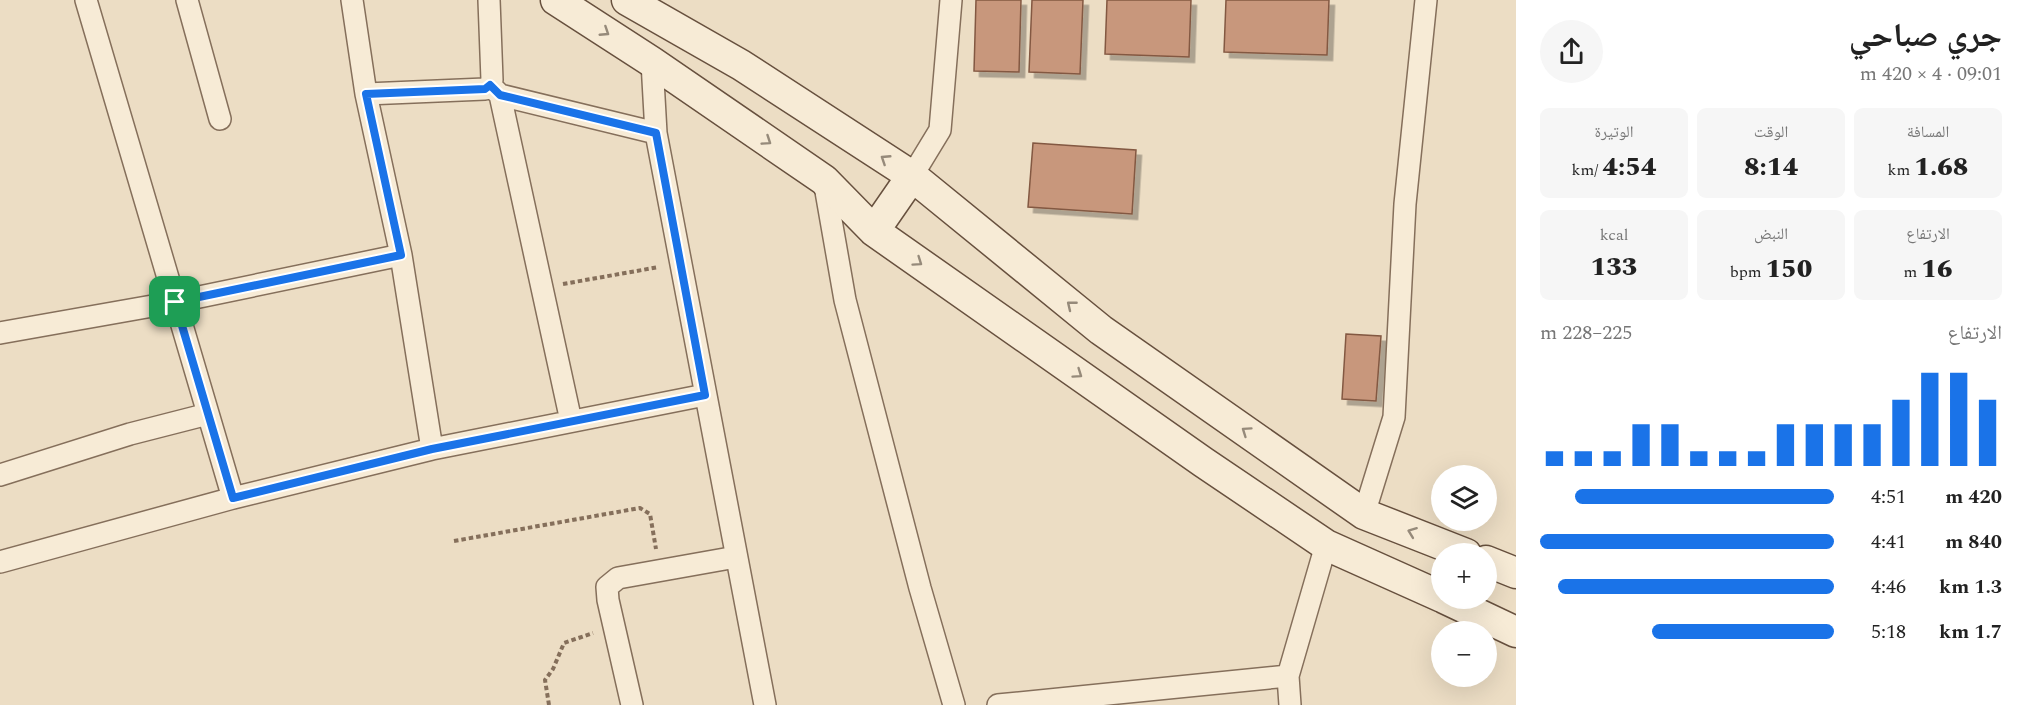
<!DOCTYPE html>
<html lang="ar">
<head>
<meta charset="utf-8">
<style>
  body { margin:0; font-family:Spectral,"Noto Naskh Arabic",serif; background:#f6f6f6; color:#222; direction:rtl; height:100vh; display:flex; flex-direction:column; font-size:22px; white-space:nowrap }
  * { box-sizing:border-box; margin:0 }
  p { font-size:20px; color:#767676 }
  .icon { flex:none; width:33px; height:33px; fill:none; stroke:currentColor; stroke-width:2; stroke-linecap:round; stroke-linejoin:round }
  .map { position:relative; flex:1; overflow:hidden; direction:ltr }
  .panel { display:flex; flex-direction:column; background:#fff; width:510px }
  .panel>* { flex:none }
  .buttons { position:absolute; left:1431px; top:465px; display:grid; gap:12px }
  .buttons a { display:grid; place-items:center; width:66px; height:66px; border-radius:50%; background:#fff; box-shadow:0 6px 24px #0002; font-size:30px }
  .pin { position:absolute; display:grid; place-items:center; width:51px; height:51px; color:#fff; margin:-26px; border-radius:12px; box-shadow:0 3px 9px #0006 }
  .round { display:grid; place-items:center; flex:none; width:63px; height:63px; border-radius:32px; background:#f6f6f6 }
  .summary { display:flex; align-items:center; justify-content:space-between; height:102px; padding:0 24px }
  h1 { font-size:33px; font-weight:800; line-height:45px }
  .metrics { display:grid; grid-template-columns:repeat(3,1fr); gap:9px; height:102px; padding:6px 24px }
  .metrics div { display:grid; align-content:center; border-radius:9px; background:#f6f6f6; text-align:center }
  .metrics b { font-size:26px; font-weight:800 }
  .metrics small { font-size:16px; font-weight:400 }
  .metrics p { font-size:16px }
  .chart { height:168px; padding:12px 24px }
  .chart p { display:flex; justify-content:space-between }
  .chart svg { width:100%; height:108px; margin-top:6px; stroke:#1a73e8; stroke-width:6 }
  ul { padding:0 24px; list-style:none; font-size:20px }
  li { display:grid; grid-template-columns:96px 72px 1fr; align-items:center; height:45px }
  li i { height:15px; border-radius:8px; background:#1a73e8 }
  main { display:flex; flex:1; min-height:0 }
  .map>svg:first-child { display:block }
  .building { fill:#c8977b; stroke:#835842; stroke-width:1.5; filter:url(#shadow) }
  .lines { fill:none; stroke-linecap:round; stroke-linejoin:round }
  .minor-casing { stroke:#856f5b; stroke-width:24 }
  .secondary-casing { stroke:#67503e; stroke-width:33 }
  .path { stroke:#856f5b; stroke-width:4; stroke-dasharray:4.5 3; stroke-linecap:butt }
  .minor { stroke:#f7ebd6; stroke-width:21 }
  .secondary { stroke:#f7ebd6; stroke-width:30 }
  .oneway { stroke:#968a7a }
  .route-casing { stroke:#fff; stroke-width:12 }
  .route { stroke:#1a73e8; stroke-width:8 }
</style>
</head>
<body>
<main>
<section class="panel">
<div class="summary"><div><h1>جري صباحي</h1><p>09:01 · 4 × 420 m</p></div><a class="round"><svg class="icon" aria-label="share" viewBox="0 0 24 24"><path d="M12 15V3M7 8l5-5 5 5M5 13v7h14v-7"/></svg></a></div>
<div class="metrics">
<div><p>المسافة</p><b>1.68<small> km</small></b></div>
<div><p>الوقت</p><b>8:14</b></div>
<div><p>الوتيرة</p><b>4:54<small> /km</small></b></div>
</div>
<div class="metrics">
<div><p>الارتفاع</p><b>16<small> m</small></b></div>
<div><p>النبض</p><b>150<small> bpm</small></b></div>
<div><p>kcal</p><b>133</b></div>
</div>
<div class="chart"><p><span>الارتفاع</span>225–228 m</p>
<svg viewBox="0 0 160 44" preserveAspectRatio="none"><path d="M5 44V38M15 44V38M25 44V38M35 44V27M45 44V27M55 44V38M65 44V38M75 44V38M85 44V27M95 44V27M105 44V27M115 44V27M125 44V17M135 44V6M145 44V6M155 44V17"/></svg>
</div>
<ul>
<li><b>420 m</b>4:51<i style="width:88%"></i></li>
<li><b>840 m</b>4:41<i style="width:100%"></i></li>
<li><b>1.3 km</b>4:46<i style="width:94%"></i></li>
<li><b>1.7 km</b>5:18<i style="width:62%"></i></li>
</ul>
</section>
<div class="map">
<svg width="1516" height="705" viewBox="0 0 1516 705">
  <defs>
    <filter id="shadow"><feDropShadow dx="5.5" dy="5.5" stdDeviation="0" flood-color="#0004"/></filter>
  </defs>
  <rect width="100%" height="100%" fill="#ecddc4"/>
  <path class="building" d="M976,0H1021L1019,72L974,71Z
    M1032,0H1083L1080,74L1029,72Z
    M1107,0H1191L1189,57L1105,54Z
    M1226,0H1329L1327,55L1224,52Z
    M1033,143L1136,150L1132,214L1028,207Z
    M1346,334L1381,336L1376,401L1342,399Z"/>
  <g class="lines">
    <defs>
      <path id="minor" d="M86,0L233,498
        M187,0L220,119
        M352,0L366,94L401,255L432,449
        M652,62L656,133L765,705
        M493,88L500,95L656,133
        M366,94L485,89L490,85L492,80L489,0
        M500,95L571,421
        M912,176L940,130L951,0
        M824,180L845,300L920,588L954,705
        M0,333L175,302L401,255
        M0,475L130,434L208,414
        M1364,514L1394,417L1405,204L1426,0
        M0,562L233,498L432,449L705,395
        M632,705L608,600L607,587L618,578L736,557
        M998,705L1288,676
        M1290,705L1288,676L1326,545"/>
      <path id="secondary" d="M556,0L652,62L824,180L874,231L1203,462L1326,545L1442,597
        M627,0L741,65L912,176L1101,330L1364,514L1466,554
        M874,231L912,176
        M1486,561L1516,573
        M1444,598L1516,632"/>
    </defs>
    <use href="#minor" class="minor-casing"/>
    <use href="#secondary" class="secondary-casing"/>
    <path class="path" d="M563,284L659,267
      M454,541L640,508L650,514L656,549
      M549,705L545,680L553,669L564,643L593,633"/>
    <use href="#minor" class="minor"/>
    <use href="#secondary" class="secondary"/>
  </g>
  <defs><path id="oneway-chevron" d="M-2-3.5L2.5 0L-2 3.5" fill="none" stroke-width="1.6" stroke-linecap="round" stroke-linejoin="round" transform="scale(1.5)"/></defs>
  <g class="oneway">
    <use href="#oneway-chevron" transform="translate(605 32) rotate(33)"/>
    <use href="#oneway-chevron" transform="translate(767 141) rotate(34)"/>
    <use href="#oneway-chevron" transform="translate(885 159) rotate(-147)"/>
    <use href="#oneway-chevron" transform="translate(918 262) rotate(35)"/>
    <use href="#oneway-chevron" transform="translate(1071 305) rotate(-141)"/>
    <use href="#oneway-chevron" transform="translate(1078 374) rotate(35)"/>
    <use href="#oneway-chevron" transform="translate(1246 431) rotate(-145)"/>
    <use href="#oneway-chevron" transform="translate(1412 532) rotate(-159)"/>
  </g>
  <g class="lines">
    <defs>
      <path id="route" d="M490,85L500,95L656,133L705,395L432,449L233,498L175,302L401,255L366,94L485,89Z"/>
    </defs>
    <use href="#route" class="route-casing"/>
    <use href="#route" class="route"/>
  </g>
</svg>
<div class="buttons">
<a><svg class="icon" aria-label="layers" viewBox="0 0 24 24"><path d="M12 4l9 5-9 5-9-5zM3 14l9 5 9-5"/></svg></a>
<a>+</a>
<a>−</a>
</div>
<div class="pin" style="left:175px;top:302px;background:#1e9e55"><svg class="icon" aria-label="arrive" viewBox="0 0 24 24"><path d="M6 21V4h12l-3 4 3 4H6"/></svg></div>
</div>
</main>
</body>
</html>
